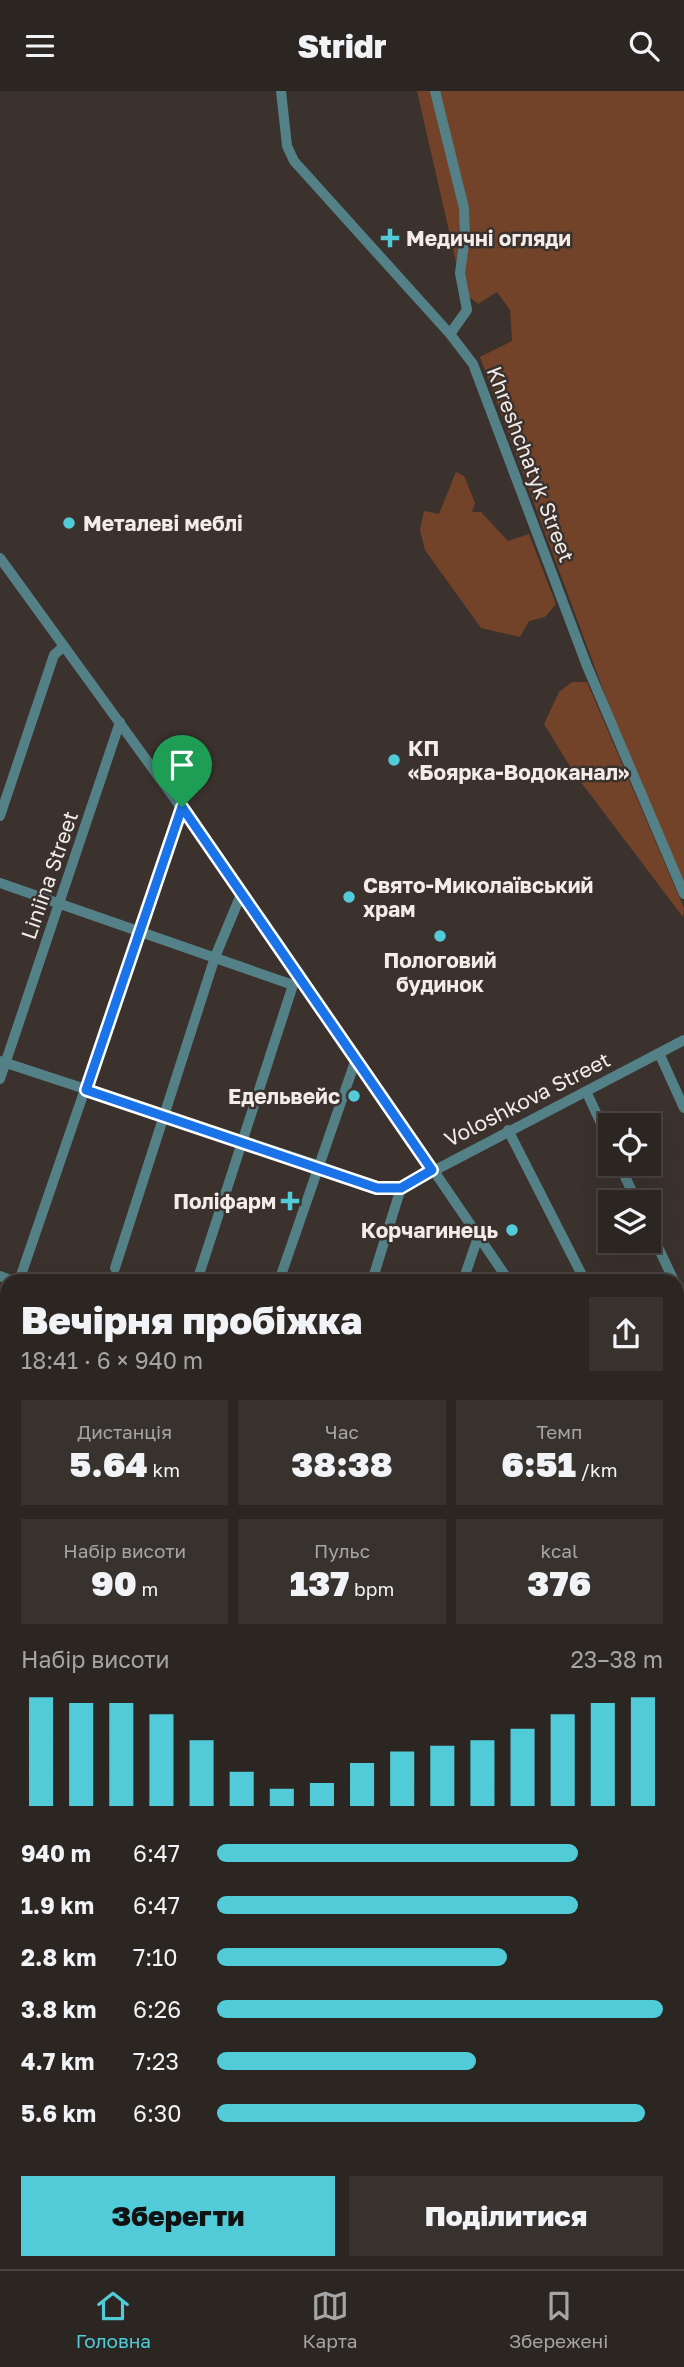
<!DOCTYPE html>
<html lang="uk">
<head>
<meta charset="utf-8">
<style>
  body { margin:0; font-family:"Golos Text",sans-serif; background:#38322f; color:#f1f3f6; height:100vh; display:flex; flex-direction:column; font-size:26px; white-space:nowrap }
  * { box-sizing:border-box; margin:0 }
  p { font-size:23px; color:#a6a5a5 }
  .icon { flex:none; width:38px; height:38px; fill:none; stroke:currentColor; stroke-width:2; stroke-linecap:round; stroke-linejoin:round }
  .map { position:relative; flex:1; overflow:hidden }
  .side { position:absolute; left:0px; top:1183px; width:684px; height:996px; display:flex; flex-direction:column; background:#2c2622; border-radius:21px 21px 0 0; box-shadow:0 7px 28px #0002,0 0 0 2px #484340 }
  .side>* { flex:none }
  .fabs { position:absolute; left:598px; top:1022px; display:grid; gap:14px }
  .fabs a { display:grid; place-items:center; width:63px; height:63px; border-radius:0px; background:#2c2622; box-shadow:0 7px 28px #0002,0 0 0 2px #484340; font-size:35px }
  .pin { position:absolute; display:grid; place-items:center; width:60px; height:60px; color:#fff; margin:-72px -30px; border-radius:50% 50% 50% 0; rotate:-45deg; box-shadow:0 0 7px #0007 }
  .pin .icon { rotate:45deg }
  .round { display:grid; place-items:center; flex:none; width:74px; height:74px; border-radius:0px; background:#38322f }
  .overview { display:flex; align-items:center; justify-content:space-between; height:119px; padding:0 21px }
  h1 { font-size:38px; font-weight:800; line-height:52px }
  .stats { display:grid; grid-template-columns:repeat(3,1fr); gap:10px; height:119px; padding:7px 21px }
  .stats div { display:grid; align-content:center; border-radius:0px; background:#38322f; text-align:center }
  .stats b { font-size:35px; font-weight:800 }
  .stats small { font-size:19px; font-weight:400 }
  .stats p { font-size:19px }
  .chart { height:196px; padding:14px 21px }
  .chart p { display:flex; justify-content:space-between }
  .chart svg { width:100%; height:126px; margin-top:7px; stroke:#52cbd9; stroke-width:6 }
  .action { display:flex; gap:14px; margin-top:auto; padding:14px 21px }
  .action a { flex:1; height:80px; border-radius:0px; background:#52cbd9; color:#111; font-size:28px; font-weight:800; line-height:80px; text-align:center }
  .action a+a { background:#38322f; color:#f1f3f6 }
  ul { padding:0 21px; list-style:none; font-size:23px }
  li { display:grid; grid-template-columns:112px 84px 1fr; align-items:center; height:52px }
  li i { height:18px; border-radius:9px; background:#52cbd9 }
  header { display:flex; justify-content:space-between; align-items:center; height:91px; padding:0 21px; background:#2c2622; font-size:32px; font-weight:800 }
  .tab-bar { display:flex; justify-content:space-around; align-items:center; height:98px; border-top:2px solid #484340; background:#2c2622; font-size:19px; color:#a6a5a5 }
  .tab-bar a { display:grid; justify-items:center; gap:4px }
  .tab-bar .on { color:#52cbd9 }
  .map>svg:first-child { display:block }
  .green { fill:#734329 }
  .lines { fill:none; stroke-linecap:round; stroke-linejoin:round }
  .minor { stroke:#538187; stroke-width:10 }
  .route-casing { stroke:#fff; stroke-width:14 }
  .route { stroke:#1a73e8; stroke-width:9 }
  .poi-dot { fill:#52cbd9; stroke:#3b322e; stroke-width:2.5 }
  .labels { text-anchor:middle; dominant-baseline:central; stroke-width:5; stroke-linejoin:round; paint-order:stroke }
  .poi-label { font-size:21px; font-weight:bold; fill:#f3ece9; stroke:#3b322e; text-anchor:start }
  .street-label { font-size:21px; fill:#f3ece9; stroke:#3b322e }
</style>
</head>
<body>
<header><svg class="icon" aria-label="menu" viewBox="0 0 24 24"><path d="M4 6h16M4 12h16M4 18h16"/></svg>Stridr<svg class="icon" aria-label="search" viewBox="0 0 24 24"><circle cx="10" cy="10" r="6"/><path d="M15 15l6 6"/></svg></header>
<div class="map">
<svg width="684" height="2178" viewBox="0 0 684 2178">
  <rect width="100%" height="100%" fill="#3b322e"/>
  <path class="green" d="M417,0H684V792L638,693L480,266L512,250L510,219L497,201L478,213L463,201Z
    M456,381L464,385L475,412L472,421H481L508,450L529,443L556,513L545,526L529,530L520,546L481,537L425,459L420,439L424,420L439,423Z
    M572,591H587L684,817L683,826L574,682L544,633L559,601Z"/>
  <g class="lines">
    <path class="minor" d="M281,0L287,55L294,70L450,243L473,273L587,575L684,803
      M435,0L464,117L465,146L460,182L467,219L450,243
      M0,467L264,831L509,1190
      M0,725L54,564L64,555
      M0,792L293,894L302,887
      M659,962L684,1017
      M0,970L320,1075L377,1097H401
      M0,988L120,631
      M586,1000L611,1054
      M508,1039L585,1190
      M619,1073L637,1111
      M649,1137L674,1190
      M115,1177L215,866L242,801
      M0,1185L13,1190
      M19,1190L182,716
      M197,1190L293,894
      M279,1190L356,968
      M372,1190L401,1097L684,949
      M463,1190L478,1146
      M677,1198L684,1212
      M0,1247L7,1226
      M677,1282L684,1279
      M677,1400L680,1408L677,1414
      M0,1428L7,1430
      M677,1444L684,1453
      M0,1511L7,1490
      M677,1560L684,1559
      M0,1577H7
      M677,1823L684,1979
      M0,2105L7,2106
      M514,2172L558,2178
      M612,2172V2178"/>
  </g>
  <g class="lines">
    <defs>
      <path id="route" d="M182,716L432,1079L401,1097H377L86,999Z"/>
    </defs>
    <use href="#route" class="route-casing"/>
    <use href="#route" class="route"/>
  </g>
  <g class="poi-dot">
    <path d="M386.5 136.5h7v7h7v7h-7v7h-7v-7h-7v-7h7z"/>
    <circle cx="69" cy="432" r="7"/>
    <circle cx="394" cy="669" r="7"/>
    <circle cx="349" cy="806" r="7"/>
    <circle cx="440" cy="845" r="7"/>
    <circle cx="354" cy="1005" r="7"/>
    <path d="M286.5 1099.5h7v7h7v7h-7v7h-7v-7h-7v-7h7z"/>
    <circle cx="512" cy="1139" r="7"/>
  </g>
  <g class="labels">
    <g class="poi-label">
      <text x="406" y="147">Медичні огляди</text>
      <text x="83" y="432">Металеві меблі</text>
      <text x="408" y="657">КП<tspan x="408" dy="24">«Боярка-Водоканал»</tspan></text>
      <text x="363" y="794">Свято-Миколаївський<tspan x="363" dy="24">храм</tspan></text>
      <text x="440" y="869" text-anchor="middle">Пологовий<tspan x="440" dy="24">будинок</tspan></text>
      <text x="340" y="1005" text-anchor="end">Едельвейс</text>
      <text x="276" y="1110" text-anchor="end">Поліфарм</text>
      <text x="498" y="1139" text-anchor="end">Корчагинець</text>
    </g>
    <g class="street-label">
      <text transform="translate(531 373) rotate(69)">Khreshchatyk Street</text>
      <text transform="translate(49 784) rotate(-71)">Liniina Street</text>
      <text transform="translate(527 1008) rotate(-27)">Voloshkova Street</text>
    </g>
  </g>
</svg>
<div class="fabs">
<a><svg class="icon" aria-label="locate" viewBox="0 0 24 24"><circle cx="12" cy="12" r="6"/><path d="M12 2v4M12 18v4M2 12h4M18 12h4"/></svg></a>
<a><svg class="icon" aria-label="layers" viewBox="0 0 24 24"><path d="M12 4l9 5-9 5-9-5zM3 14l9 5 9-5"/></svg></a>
</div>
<div class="pin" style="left:182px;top:716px;background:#1e9e55"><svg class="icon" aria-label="arrive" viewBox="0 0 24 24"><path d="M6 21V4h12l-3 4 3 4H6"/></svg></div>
<section class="side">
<div class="overview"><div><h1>Вечірня пробіжка</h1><p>18:41 · 6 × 940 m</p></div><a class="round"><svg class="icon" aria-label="share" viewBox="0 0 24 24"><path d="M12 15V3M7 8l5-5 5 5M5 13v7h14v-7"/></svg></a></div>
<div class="stats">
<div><p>Дистанція</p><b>5.64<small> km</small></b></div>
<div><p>Час</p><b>38:38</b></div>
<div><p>Темп</p><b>6:51<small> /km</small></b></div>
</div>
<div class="stats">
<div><p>Набір висоти</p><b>90<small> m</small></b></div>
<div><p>Пульс</p><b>137<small> bpm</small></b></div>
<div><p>kcal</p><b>376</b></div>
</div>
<div class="chart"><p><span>Набір висоти</span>23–38 m</p>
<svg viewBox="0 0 160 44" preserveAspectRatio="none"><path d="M5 44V6M15 44V8M25 44V8M35 44V12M45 44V21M55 44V32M65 44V38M75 44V36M85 44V29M95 44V25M105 44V23M115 44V21M125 44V17M135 44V12M145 44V8M155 44V6"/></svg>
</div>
<ul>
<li><b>940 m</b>6:47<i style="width:81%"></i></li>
<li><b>1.9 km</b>6:47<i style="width:81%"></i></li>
<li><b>2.8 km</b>7:10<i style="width:65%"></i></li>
<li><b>3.8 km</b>6:26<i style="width:100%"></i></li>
<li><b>4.7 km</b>7:23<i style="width:58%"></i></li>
<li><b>5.6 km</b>6:30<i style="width:96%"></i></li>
</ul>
<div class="action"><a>Зберегти</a><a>Поділитися</a></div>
</section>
</div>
<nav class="tab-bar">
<a class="on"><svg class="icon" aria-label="home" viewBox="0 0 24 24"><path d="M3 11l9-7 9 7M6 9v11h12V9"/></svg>Головна</a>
<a><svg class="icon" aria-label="map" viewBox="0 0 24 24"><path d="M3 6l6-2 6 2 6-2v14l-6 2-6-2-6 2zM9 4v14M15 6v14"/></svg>Карта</a>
<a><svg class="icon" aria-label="saved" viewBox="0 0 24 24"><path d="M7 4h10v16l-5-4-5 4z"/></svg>Збережені</a>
</nav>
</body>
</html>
